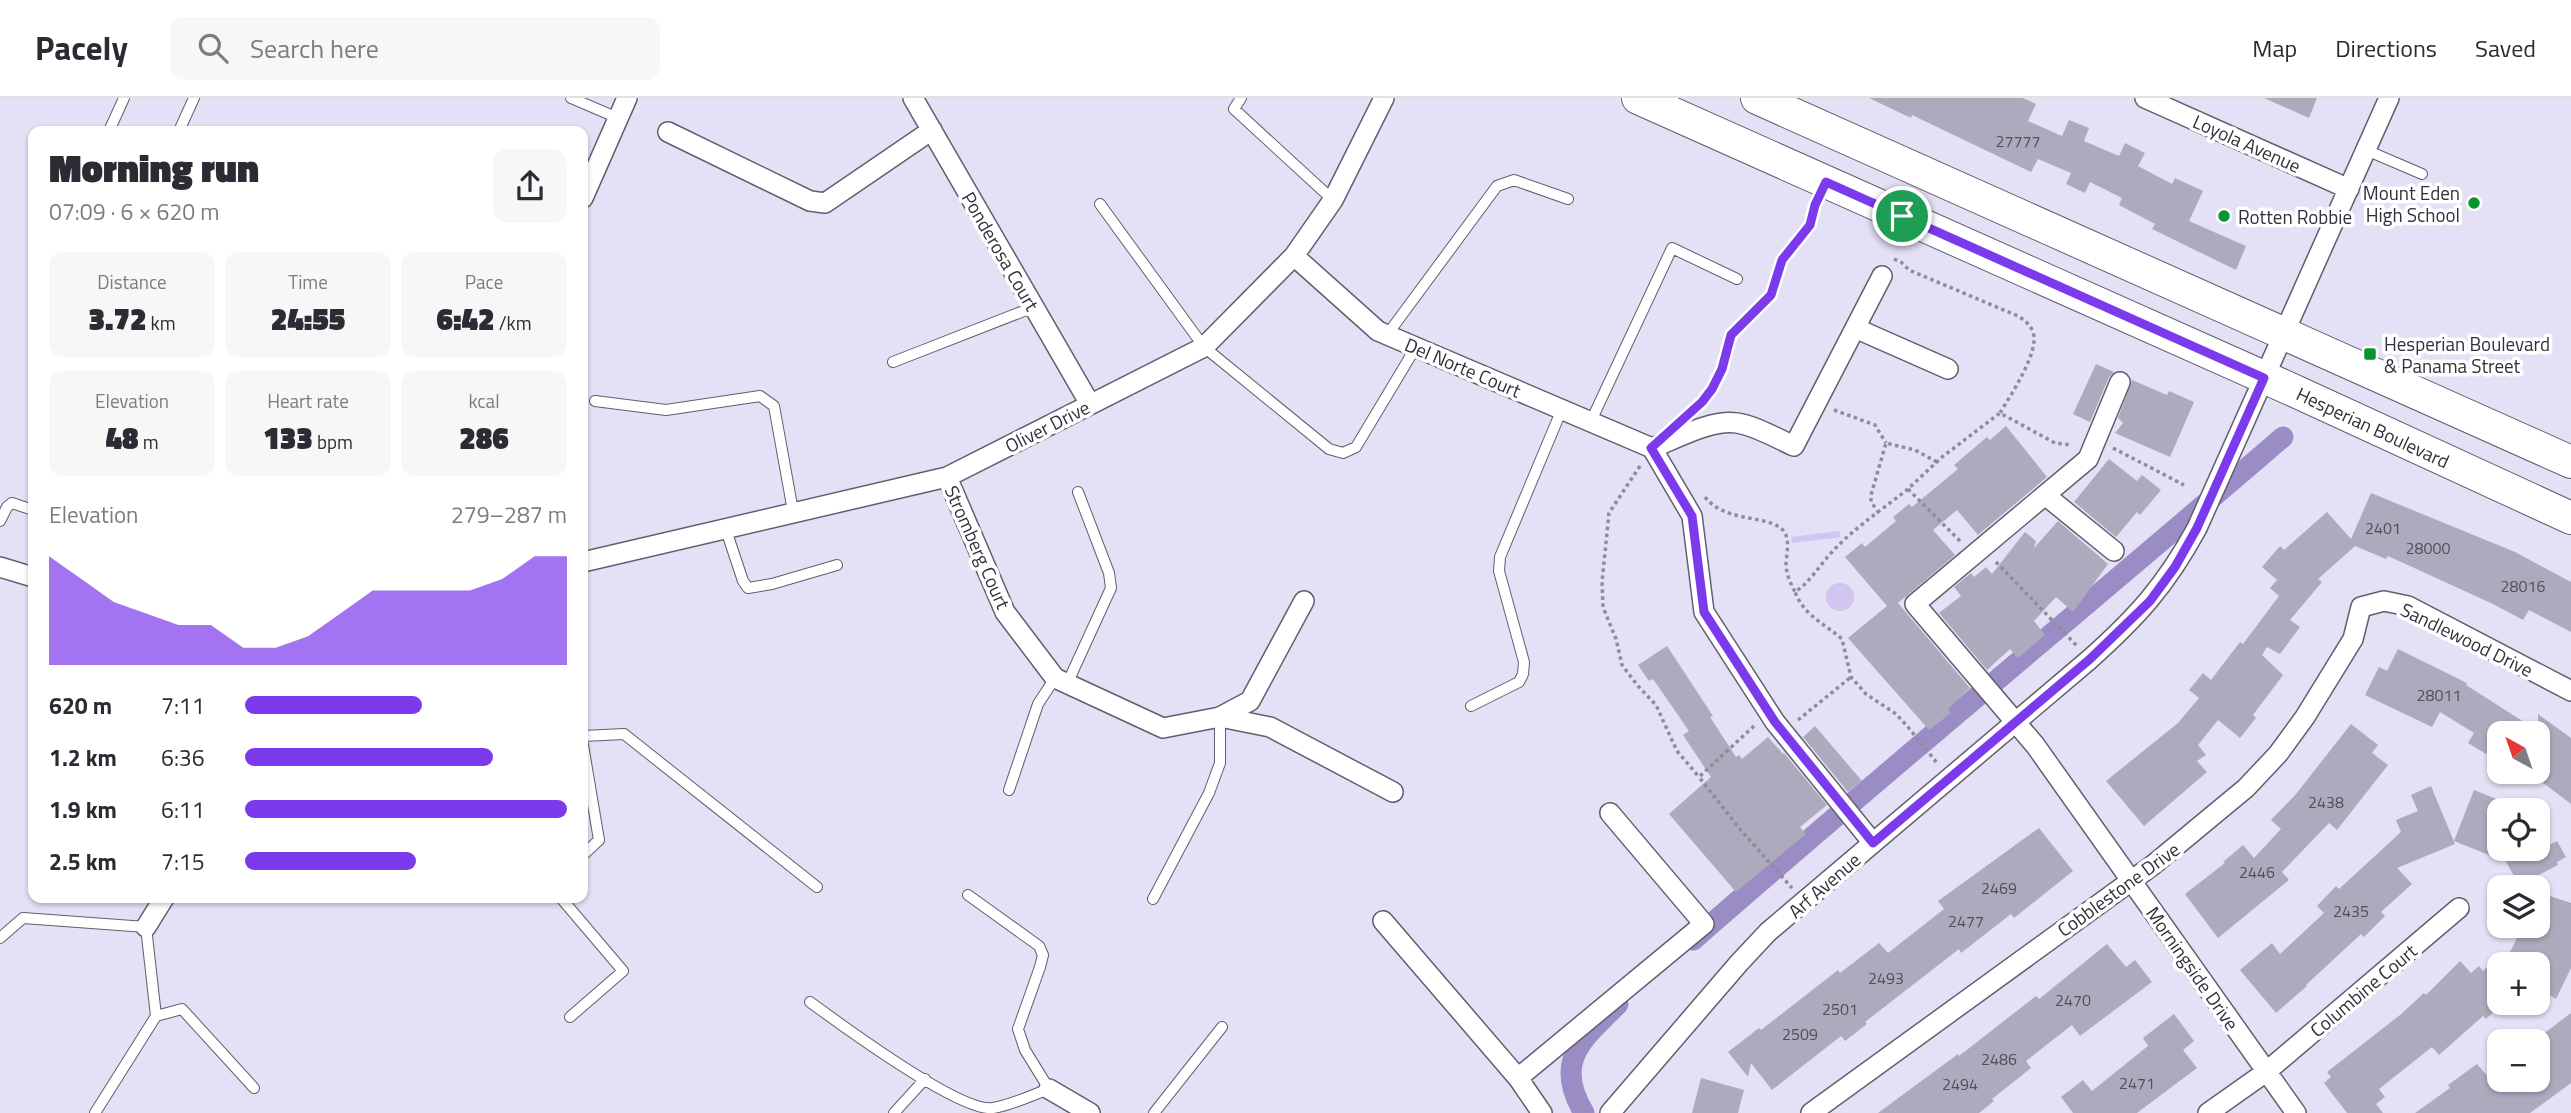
<!DOCTYPE html>
<html lang="en">
<head>
<meta charset="utf-8">
<style>
  body { margin:0; font-family:"Titillium Web",sans-serif; background:#f7f7f7; color:#2b2b33; height:100vh; display:flex; flex-direction:column; font-size:26px; white-space:nowrap }
  * { box-sizing:border-box; margin:0 }
  p { font-size:23px; color:#7c7c81 }
  .icon { flex:none; width:38px; height:38px; fill:none; stroke:currentColor; stroke-width:2; stroke-linecap:round; stroke-linejoin:round }
  .map { position:relative; flex:1; overflow:hidden }
  .drawer { position:absolute; left:28px; top:28px; width:560px; height:777px; display:flex; flex-direction:column; background:#fff; border-radius:14px; box-shadow:0 2px 5px #0004 }
  .drawer>* { flex:none }
  .needle { width:46px; rotate:320deg }
  .buttons { position:absolute; left:2487px; top:623px; display:grid; gap:14px }
  .buttons a { display:grid; place-items:center; width:63px; height:63px; border-radius:14px; background:#fff; box-shadow:0 2px 5px #0004; font-size:35px }
  .pin { position:absolute; display:grid; place-items:center; width:60px; height:60px; color:#fff; margin:-30px; border:4px solid #fff; border-radius:50%; box-shadow:0 2px 7px #0007 }
  .round { display:grid; place-items:center; flex:none; width:74px; height:74px; border-radius:14px; background:#f7f7f7 }
  .summary { display:flex; align-items:center; justify-content:space-between; height:119px; padding:0 21px }
  h1 { font-size:38px; font-weight:800; line-height:52px }
  .metrics { display:grid; grid-template-columns:repeat(3,1fr); gap:10px; height:119px; padding:7px 21px }
  .metrics div { display:grid; align-content:center; border-radius:14px; background:#f7f7f7; text-align:center }
  .metrics b { font-size:30px; font-weight:800 }
  .metrics small { font-size:19px; font-weight:400 }
  .metrics p { font-size:19px }
  .chart { height:196px; padding:14px 21px }
  .chart p { display:flex; justify-content:space-between }
  .chart svg { width:100%; height:126px; margin-top:7px; fill:#7c3aed; opacity:.7 }
  ul { padding:0 21px; list-style:none; font-size:23px }
  li { display:grid; grid-template-columns:112px 84px 1fr; align-items:center; height:52px }
  li i { height:18px; border-radius:9px; background:#7c3aed }
  header { display:flex; align-items:center; gap:42px; box-sizing:border-box; height:98px; padding:0 35px; background:#fff; border-bottom:2px solid #e1e1e2 }
  header strong { font-size:33px }
  nav { display:flex; gap:38px; margin-inline-start:auto; font-size:24px }
  .search { width:490px; height:63px; background:#f7f7f7; display:flex; align-items:center; gap:18px; box-sizing:border-box; padding:0 24px; border-radius:14px; color:#7c7c81; font-size:26px }
  .map>svg:first-child { display:block }
  .green { fill:#d0c6f1 }
  .lines { fill:none; stroke-linecap:round; stroke-linejoin:round }
  .canal { stroke:#9a8cc5; stroke-width:21 }
  .building { fill:#aeaabe }
  .service-casing { stroke:#625e70; stroke-width:12 }
  .minor-casing { stroke:#625e70; stroke-width:22 }
  .primary-casing { stroke:#625e70; stroke-width:34 }
  .path { stroke:#8e8c9b; stroke-width:3.5; stroke-dasharray:3.5 3.5; stroke-linecap:butt }
  .service { stroke:#fff; stroke-width:10 }
  .minor { stroke:#fff; stroke-width:19 }
  .primary { stroke:#fff; stroke-width:32 }
  .route-casing { stroke:#fff; stroke-width:14 }
  .route { stroke:#7c3aed; stroke-width:9 }
  .poi-dot { fill:#06962d; stroke:#fff; stroke-width:2.5 }
  .labels { text-anchor:middle; dominant-baseline:central; stroke-width:7; stroke-linejoin:round; paint-order:stroke }
  .number-label { font-size:16px; fill:#514f5a }
  .street-label { font-size:19px; fill:#323139; stroke:#fff }
  .poi-label { font-size:19px; fill:#323139; stroke:#fff; text-anchor:start }
</style>
</head>
<body>
<header>
<strong>Pacely</strong>
<div class="search"><svg class="icon" aria-label="search" viewBox="0 0 24 24"><circle cx="10" cy="10" r="6"/><path d="M15 15l6 6"/></svg>Search here</div>
<nav><a>Map</a><a>Directions</a><a>Saved</a></nav>
</header>
<div class="map">
<svg width="2571" height="1015" viewBox="0 0 2571 1015">
  <rect width="100%" height="100%" fill="#e4e0f5"/>
  <path class="green" d="M1839,433L1841,439L1792,445L1791,439Z
    M1826 499a14 14 0 1 1 28 0a14 14 0 1 1-28 0Z"/>
  <g class="lines">
    <path class="canal" d="M1693,842C1887,672 2087,508 2283,339
      M1584,1015C1553,963 1582,942 1618,906"/>
  </g>
  <path class="building" d="M1869,0H2023L2036,6L2028,23L2062,38L2069,22L2089,30L2084,43L2119,58L2125,45L2145,55L2138,68L2172,86L2175,80L2203,93L2189,123L2246,148L2236,172L2152,131L2155,126L2119,107L2122,100L2090,84L2085,95L2066,86L2071,75L2038,61L2031,74L1912,17L1911,20Z
    M2264,0H2317L2309,20Z
    M2096,266L2114,274L2109,279L2090,324L2073,316Z
    M2132,282L2167,297L2169,293L2194,304L2170,359L2115,335L2123,325L2118,320Z
    M2006,328L2047,379L1978,437L1957,412L1933,432L1955,457L1898,505L1970,590L1948,611L1951,615L1929,632L1848,540L1887,508L1845,459L1862,445L1865,449L1896,423L1893,419L1909,406L1912,409L1958,371L1954,367L1987,339L1990,342Z
    M2109,361L2137,383L2142,377L2161,392L2140,417L2137,414L2116,439L2074,404Z
    M2371,395L2515,454L2571,484V534L2529,512L2523,522L2493,506L2388,458L2386,461L2355,448L2318,481L2322,484L2290,522L2300,529L2280,556L2267,549L2262,557L2283,577L2253,617L2256,620L2240,640L2218,622L2198,647L2206,657L2197,663L2207,674L2144,728L2106,683L2178,625L2199,600L2189,592L2203,575L2211,582L2240,544L2243,546L2279,498L2270,490L2277,482L2262,469L2280,448L2284,452L2327,414L2351,441Z
    M2058,423L2108,466L2073,514L2056,499L2034,523L2045,537L2018,560L2010,551L1987,572L1939,515L1961,498L1954,489L1971,475L1974,479L1986,469L1992,476L2025,434L2036,443L2034,450Z
    M1667,548L1713,618L1710,619L1736,659L1739,657L1742,661L1768,639L1783,656L1784,655L1827,707L1800,729L1806,736L1736,794L1669,716L1711,679L1683,637L1689,633L1653,581L1649,583L1638,567Z
    M2398,551L2467,585L2466,587L2538,633V616L2571,640V706L2538,681V635H2499L2486,656L2468,645L2474,635L2440,614L2432,629L2365,597L2379,569L2387,573Z
    M2351,626L2378,647L2372,655L2388,667L2337,732L2329,725L2282,774L2289,782L2218,840L2185,796L2225,765L2223,764L2243,747L2254,760L2281,731L2271,722L2296,696Z
    M1815,628L1862,683L1848,694L1803,639Z
    M2431,688L2455,746L2397,770L2412,786L2381,814L2385,818L2364,839L2361,836L2306,887L2307,888L2276,915L2240,872L2272,845L2280,856L2324,815L2317,808L2336,788L2339,791L2401,734L2396,722L2418,713L2411,697Z
    M2474,692L2499,702V751H2538V725L2549,747L2557,743L2566,759L2557,764L2558,767L2519,787L2499,751V761L2454,743Z
    M2039,730L2073,773L2014,820L2011,816L1961,855L1959,851L1865,924L1867,926L1845,943L1841,938L1772,992L1751,965L1748,979L1728,954L1759,930L1761,932L1838,872L1840,875L1879,845L1888,855L1944,811L1938,803Z
    M2538,794L2571,805V870L2556,901L2538,891V866H2504L2523,828H2538Z
    M2107,846L2126,869L2135,862L2152,884L2080,938L2072,927L2026,963L2031,970L1992,1001L1994,1003L1979,1015H1878L1958,956L1959,958L2036,898L2039,901Z
    M2460,863L2471,875L2479,868L2483,873L2486,870L2499,883V891L2492,898L2501,907L2486,921L2483,918L2439,957L2432,949L2379,991L2385,999L2376,1006L2383,1015H2347L2324,985L2331,979L2327,974L2400,917L2424,895L2426,897Z
    M2571,915V985L2530,1015H2415L2450,990L2448,987L2477,966L2491,982H2538V940Z
    M2174,916L2194,943L2183,952L2197,970L2137,1015H2073L2061,999L2083,982L2092,993L2148,948L2143,940Z
    M1701,980L1744,992L1738,1015H1692Z"/>
  <g class="lines">
    <defs>
      <path id="service" d="M571,0L618,20
        M1241,0L1234,11L1333,102
        M109,33L124,0
        M179,33L194,0
        M2366,52L2422,76
        M1100,106L1204,249L1329,351L1343,355L1356,349L1416,249
        M1387,237L1497,88L1514,82L1568,101
        M893,264L1034,209
        M595,303L666,312L760,298L774,308L793,413
        M1591,323L1672,150L1737,181
        M0,423L7,409L12,405L33,412
        M726,432L743,483L748,490L772,486L837,467
        M1067,586L1111,490L1109,475L1078,394
        M1471,608L1519,584L1523,576L1524,564L1499,473L1500,459L1562,311
        M583,638L624,636L817,789
        M583,647L599,742L583,757
        M1009,692L1038,606L1055,580
        M561,800L623,873L570,919
        M1153,801L1209,695L1220,665V619
        M0,840L23,820L146,829L156,918L95,1015
        M810,904C840,926 961,1015 993,1010C1012,1007 1032,997 1049,991L1025,952L1018,931L1040,869L1043,857L1039,848L968,797
        M156,918L182,911L254,990
        M894,1015L925,981
        M1154,1015L1222,929"/>
      <path id="minor" d="M913,0L1090,306
        M2145,0L2349,91
        M668,34L810,103L825,105L932,32
        M583,100L627,0
        M1294,158L1378,233L1652,350
        M1855,230L1948,271
        M2120,284L2088,361L1915,506L2035,647L2296,1015
        M1652,350L1692,418L1704,514L1775,624L1873,745
        M1652,350C1676,341 1711,321 1737,325C1756,328 1776,340 1794,348L1882,178
        M947,379L1005,514L1055,580L1163,630L1220,619L1250,603L1304,503
        M2045,397L2114,453
        M583,464L947,379L1204,249L1294,158L1333,102L1384,0
        M0,469L33,479
        M1220,619L1270,629L1393,694
        M1383,823L1518,980L1542,1015
        M146,829L164,800
        M1518,980L1704,826L1610,715
        M1049,991L1090,1015
        M1610,1015L1739,865L1768,834L2090,561C2138,518 2166,487 2197,430L2389,0
        M1811,1015L2153,767L2246,690L2278,656L2305,619L2353,541L2361,509L2384,503L2408,508L2571,593
        M2208,1015L2266,974L2459,810"/>
      <path id="primary" d="M1638,0L2297,294L2571,420
        M1757,0L2571,364"/>
    </defs>
    <use href="#service" class="service-casing"/>
    <use href="#minor" class="minor-casing"/>
    <use href="#primary" class="primary-casing"/>
    <path class="path" d="M1894,161L1901,164L1909,172L2018,218C2024,222 2030,226 2033,234C2040,254 2010,298 2000,315
      M1692,312L1712,291L1722,271L1731,237L1771,197L1781,162L1810,127L1816,105
      M1834,312L1875,327L1886,345
      M2113,350L2184,387
      M1640,368L1609,415L1602,484L1603,509L1616,541L1622,567L1638,588L1656,607L1677,653L1699,679
      M1908,391C1883,411 1854,430 1832,454C1819,468 1811,483 1795,494C1805,519 1824,525 1842,541L1851,579L1866,596L1896,616L1908,629L1937,665
      M1705,399C1727,427 1773,415 1785,435C1790,444 1786,458 1786,468C1787,478 1791,486 1795,494
      M1879,415L1871,404V397L1886,345L1915,352L1937,364
      M1960,443L1908,391L1942,359L2000,315L2055,345L2072,347
      M1996,464L2078,549
      M1798,622L1851,579
      M1754,628L1699,679L1739,730L1792,790"/>
    <use href="#service" class="service"/>
    <use href="#minor" class="minor"/>
    <use href="#primary" class="primary"/>
  </g>
  <g class="lines">
    <defs>
      <path id="route" d="M1826,84L2264,280L2197,430L2175,469L2150,503L2090,561L1873,745L1775,624L1704,514L1692,418L1651,350L1702,304L1712,291L1722,271L1731,237L1771,197L1782,162L1810,127L1815,107Z"/>
    </defs>
    <use href="#route" class="route-casing"/>
    <use href="#route" class="route"/>
  </g>
  <g class="poi-dot">
    <circle cx="2474" cy="105" r="7"/>
    <circle cx="2224" cy="118" r="7"/>
    <rect x="2363" y="249" width="14" height="14" rx="3.5"/>
  </g>
  <g class="labels">
    <g class="number-label">
      <text x="2018" y="43">27777</text>
      <text x="2383" y="430">2401</text>
      <text x="2428" y="450">28000</text>
      <text x="2523" y="488">28016</text>
      <text x="2439" y="597">28011</text>
      <text x="2326" y="704">2438</text>
      <text x="2257" y="774">2446</text>
      <text x="1999" y="790">2469</text>
      <text x="2351" y="813">2435</text>
      <text x="1966" y="823">2477</text>
      <text x="1886" y="880">2493</text>
      <text x="2073" y="902">2470</text>
      <text x="1840" y="911">2501</text>
      <text x="1800" y="936">2509</text>
      <text x="1999" y="961">2486</text>
      <text x="2137" y="985">2471</text>
      <text x="1960" y="986">2494</text>
    </g>
    <g class="street-label">
      <text transform="translate(2247 45) rotate(24)">Loyola Avenue</text>
      <text transform="translate(1001 153) rotate(60)">Ponderosa Court</text>
      <text transform="translate(1463 269) rotate(23)">Del Norte Court</text>
      <text transform="translate(1047 328) rotate(-27)">Oliver Drive</text>
      <text transform="translate(2373 329) rotate(25)">Hesperian Boulevard</text>
      <text transform="translate(978 449) rotate(66)">Stromberg Court</text>
      <text transform="translate(2467 541) rotate(26)">Sandlewood Drive</text>
      <text transform="translate(1824 787) rotate(-41)">Arf Avenue</text>
      <text transform="translate(2118 791) rotate(-36)">Cobblestone Drive</text>
      <text transform="translate(2193 870) rotate(55)">Morningside Drive</text>
      <text transform="translate(2363 892) rotate(-40)">Columbine Court</text>
    </g>
    <g class="poi-label">
      <text x="2460" y="94" text-anchor="end">Mount Eden<tspan x="2460" dy="22">High School</tspan></text>
      <text x="2238" y="118">Rotten Robbie</text>
      <text x="2384" y="245">Hesperian Boulevard<tspan x="2384" dy="22">&amp; Panama Street</tspan></text>
    </g>
  </g>
</svg>
<div class="buttons">
<a><svg class="needle" viewBox="-14 -14 28 28"><path d="M0-13l5 13h-10z" fill="#e53935"/><path d="M0 13l5-13h-10z" fill="#7c7c81"/></svg></a>
<a><svg class="icon" aria-label="locate" viewBox="0 0 24 24"><circle cx="12" cy="12" r="6"/><path d="M12 2v4M12 18v4M2 12h4M18 12h4"/></svg></a>
<a><svg class="icon" aria-label="layers" viewBox="0 0 24 24"><path d="M12 4l9 5-9 5-9-5zM3 14l9 5 9-5"/></svg></a>
<a>+</a>
<a>−</a>
</div>
<div class="pin" style="left:1902px;top:118px;background:#1e9e55"><svg class="icon" aria-label="arrive" viewBox="0 0 24 24"><path d="M6 21V4h12l-3 4 3 4H6"/></svg></div>
<section class="drawer">
<div class="summary"><div><h1>Morning run</h1><p>07:09 · 6 × 620 m</p></div><a class="round"><svg class="icon" aria-label="share" viewBox="0 0 24 24"><path d="M12 15V3M7 8l5-5 5 5M5 13v7h14v-7"/></svg></a></div>
<div class="metrics">
<div><p>Distance</p><b>3.72<small> km</small></b></div>
<div><p>Time</p><b>24:55</b></div>
<div><p>Pace</p><b>6:42<small> /km</small></b></div>
</div>
<div class="metrics">
<div><p>Elevation</p><b>48<small> m</small></b></div>
<div><p>Heart rate</p><b>133<small> bpm</small></b></div>
<div><p>kcal</p><b>286</b></div>
</div>
<div class="chart"><p><span>Elevation</span>279–287 m</p>
<svg viewBox="0 0 160 44" preserveAspectRatio="none"><path d="M0 44V6L10 14L20 22L30 26L40 30L50 30L60 38L70 38L80 34L90 26L100 18L110 18L120 18L130 18L140 14L150 6L160 6V44z"/></svg>
</div>
<ul>
<li><b>620 m</b>7:11<i style="width:55%"></i></li>
<li><b>1.2 km</b>6:36<i style="width:77%"></i></li>
<li><b>1.9 km</b>6:11<i style="width:100%"></i></li>
<li><b>2.5 km</b>7:15<i style="width:53%"></i></li>
</ul>
</section>
</div>
</body>
</html>
